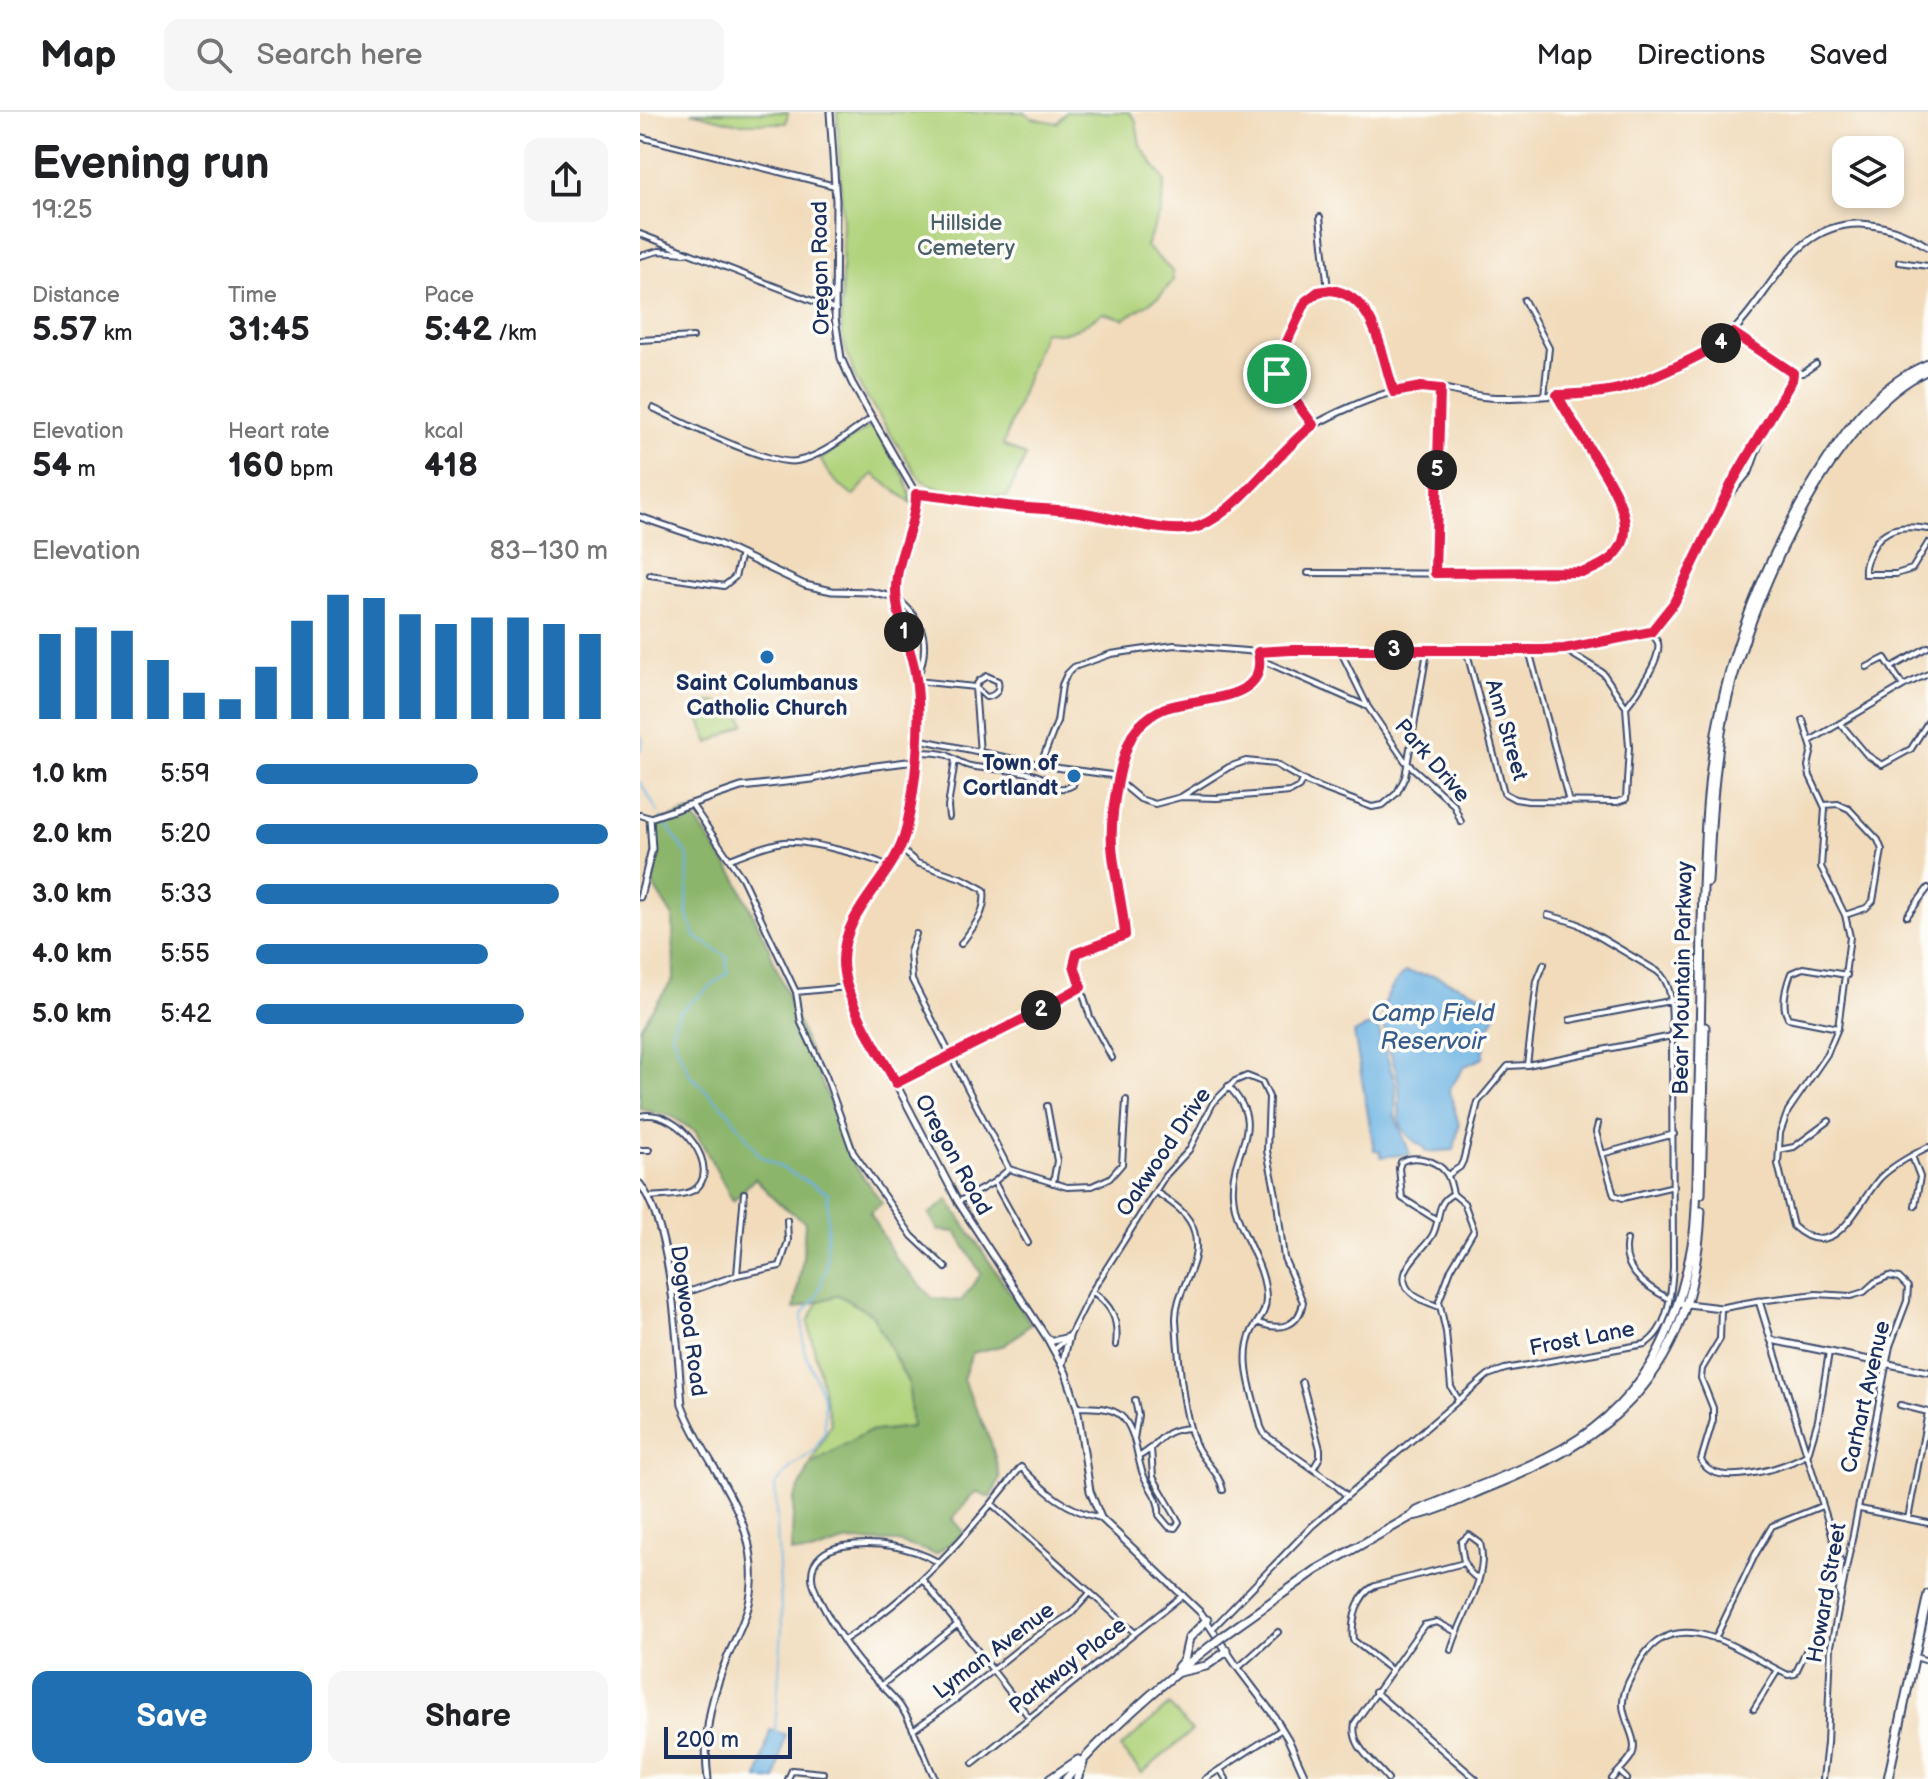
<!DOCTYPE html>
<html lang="en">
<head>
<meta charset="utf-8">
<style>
  body { margin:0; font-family:"Balsamiq Sans",sans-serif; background:#f6f6f6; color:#202124; height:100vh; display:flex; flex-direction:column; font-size:30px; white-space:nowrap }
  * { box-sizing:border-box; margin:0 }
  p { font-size:26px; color:#757577 }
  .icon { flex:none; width:44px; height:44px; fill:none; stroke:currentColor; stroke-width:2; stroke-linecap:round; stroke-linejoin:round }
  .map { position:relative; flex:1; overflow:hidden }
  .panel { display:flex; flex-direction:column; background:#fff; width:640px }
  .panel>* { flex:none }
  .buttons { position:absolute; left:1192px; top:24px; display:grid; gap:16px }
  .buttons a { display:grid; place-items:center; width:72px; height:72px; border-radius:16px; background:#fff; box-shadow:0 4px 12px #0003; font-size:40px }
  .scale { position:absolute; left:24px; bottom:20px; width:128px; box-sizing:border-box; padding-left:8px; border:4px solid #1b2f5e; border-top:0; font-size:22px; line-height:28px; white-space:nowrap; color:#1b2f5e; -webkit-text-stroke:6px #fdfcf7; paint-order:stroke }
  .pin { position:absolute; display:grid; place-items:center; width:68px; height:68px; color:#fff; margin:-34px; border:4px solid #fff; border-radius:50%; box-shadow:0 2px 8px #0007 }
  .km { position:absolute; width:40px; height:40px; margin:-20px; border-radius:50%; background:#222; color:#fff; font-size:22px; line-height:40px; text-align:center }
  .round { display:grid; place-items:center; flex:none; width:84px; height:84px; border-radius:16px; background:#f6f6f6 }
  .overview { display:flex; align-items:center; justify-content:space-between; height:136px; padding:0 32px }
  h1 { font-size:44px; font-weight:600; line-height:60px }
  .figures { display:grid; grid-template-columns:repeat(3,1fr); gap:12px; height:136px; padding:8px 32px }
  .figures div { display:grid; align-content:center }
  .figures b { font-size:34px; font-weight:600 }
  .figures small { font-size:22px; font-weight:400 }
  .figures p { font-size:22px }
  .chart { height:224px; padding:16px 32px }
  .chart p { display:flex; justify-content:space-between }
  .chart svg { width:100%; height:144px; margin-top:8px; stroke:#1f6fb2; stroke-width:6 }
  .action { display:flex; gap:16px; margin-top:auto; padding:16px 32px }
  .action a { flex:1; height:92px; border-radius:16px; background:#1f6fb2; color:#fff; font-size:32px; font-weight:600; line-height:92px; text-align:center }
  .action a+a { background:#f6f6f6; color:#202124 }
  ul { padding:0 32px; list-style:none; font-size:26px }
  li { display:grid; grid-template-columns:128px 96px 1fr; align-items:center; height:60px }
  li i { height:20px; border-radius:10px; background:#1f6fb2 }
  header { display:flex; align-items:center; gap:48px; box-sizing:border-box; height:112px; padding:0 40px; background:#fff; border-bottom:2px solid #e0e0e0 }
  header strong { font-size:38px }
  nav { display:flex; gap:44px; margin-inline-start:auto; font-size:28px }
  .search { width:560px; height:72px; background:#f6f6f6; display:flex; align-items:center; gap:20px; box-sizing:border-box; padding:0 28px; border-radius:16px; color:#757577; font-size:30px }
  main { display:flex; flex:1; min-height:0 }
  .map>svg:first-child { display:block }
  .green { fill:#b0d37c; stroke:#66816d; stroke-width:2 }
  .forest { fill:#8cb56c; stroke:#547265; stroke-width:2 }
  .water { fill:#6cb3e3; stroke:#4471a0; stroke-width:2 }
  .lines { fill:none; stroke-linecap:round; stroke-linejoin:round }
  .stream { stroke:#6cb3e3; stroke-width:2 }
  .minor-casing { stroke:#3b496c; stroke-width:8 }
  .tertiary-casing { stroke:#3b496c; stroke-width:9 }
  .primary-casing { stroke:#3b496c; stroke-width:11 }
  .trunk-casing { stroke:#3b496c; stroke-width:11 }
  .minor { stroke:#fff; stroke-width:4 }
  .tertiary { stroke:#fff; stroke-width:5 }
  .primary { stroke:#fff; stroke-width:7 }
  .trunk { stroke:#fff; stroke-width:7 }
  .trunk-bridge-casing { stroke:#3b496c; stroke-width:11; stroke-linecap:butt }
  .trunk-bridge { stroke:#fff; stroke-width:7 }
  .route-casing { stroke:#fff; stroke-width:16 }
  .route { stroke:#e11d48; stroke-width:10 }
  .poi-dot { fill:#1f6fb2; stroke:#fdfcf7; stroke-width:3 }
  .labels { text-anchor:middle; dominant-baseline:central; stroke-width:7; stroke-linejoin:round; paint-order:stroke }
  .park-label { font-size:22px; fill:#486067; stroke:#fdfcf7 }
  .street-label { font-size:22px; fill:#1b2f5e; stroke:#fdfcf7 }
  .poi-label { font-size:22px; font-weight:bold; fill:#1b2f5e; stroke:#fdfcf7 }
  .water-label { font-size:24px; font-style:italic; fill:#375d8d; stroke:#fdfcf7 }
</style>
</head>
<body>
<header>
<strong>Map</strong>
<div class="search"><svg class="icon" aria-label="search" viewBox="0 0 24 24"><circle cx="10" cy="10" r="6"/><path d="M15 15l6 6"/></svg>Search here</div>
<nav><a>Map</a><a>Directions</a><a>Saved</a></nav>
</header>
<main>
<section class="panel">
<div class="overview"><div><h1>Evening run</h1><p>19:25</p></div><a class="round"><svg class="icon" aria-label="share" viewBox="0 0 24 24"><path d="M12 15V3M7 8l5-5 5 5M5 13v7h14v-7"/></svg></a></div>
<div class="figures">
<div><p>Distance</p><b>5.57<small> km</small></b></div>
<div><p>Time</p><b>31:45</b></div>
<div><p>Pace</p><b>5:42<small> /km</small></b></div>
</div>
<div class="figures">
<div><p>Elevation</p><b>54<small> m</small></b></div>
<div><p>Heart rate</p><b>160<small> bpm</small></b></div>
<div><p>kcal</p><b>418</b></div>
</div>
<div class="chart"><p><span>Elevation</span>83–130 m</p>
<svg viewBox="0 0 160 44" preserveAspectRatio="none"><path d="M5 44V18M15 44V16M25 44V17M35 44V26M45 44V36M55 44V38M65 44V28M75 44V14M85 44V6M95 44V7M105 44V12M115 44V15M125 44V13M135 44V13M145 44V15M155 44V18"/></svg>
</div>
<ul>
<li><b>1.0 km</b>5:59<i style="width:63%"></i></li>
<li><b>2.0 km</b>5:20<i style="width:100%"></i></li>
<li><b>3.0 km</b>5:33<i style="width:86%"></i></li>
<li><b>4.0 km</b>5:55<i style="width:66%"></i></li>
<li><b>5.0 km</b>5:42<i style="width:76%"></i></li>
</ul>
<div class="action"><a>Save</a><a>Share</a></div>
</section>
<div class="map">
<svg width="1288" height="1667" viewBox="0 0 1288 1667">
  <rect width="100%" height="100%" fill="#fdfcf7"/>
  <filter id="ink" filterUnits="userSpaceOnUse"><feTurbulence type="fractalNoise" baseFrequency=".0125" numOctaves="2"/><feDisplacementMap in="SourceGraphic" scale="16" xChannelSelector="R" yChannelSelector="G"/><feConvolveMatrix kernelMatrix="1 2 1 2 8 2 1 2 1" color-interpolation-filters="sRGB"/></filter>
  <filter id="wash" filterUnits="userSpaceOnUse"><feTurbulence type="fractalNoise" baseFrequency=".006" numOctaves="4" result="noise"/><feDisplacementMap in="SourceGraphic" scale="32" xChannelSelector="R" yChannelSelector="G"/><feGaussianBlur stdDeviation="1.8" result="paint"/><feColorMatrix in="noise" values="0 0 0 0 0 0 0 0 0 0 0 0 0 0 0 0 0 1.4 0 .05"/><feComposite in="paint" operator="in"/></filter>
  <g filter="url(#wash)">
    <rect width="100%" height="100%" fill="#f1dbbb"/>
    <path class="green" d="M51,0H148L146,11H94Z
      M197,0H384L392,6L417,11L426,0H489L496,9L500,33L525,69L521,99L506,134L532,159L533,169L520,184L484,207L463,201C440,214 432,226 404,219L363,333L386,344L367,385C338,382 303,385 279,366L216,268L203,228L201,213L203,112Z
      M232,313L265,365L272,391L233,362L213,384C199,373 187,364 181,347Z
      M69,590C85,590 99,597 105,612L69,631L54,594Z
      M198,1183L232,1202L269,1272L272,1315L227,1320L170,1353L191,1312L168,1210L179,1189Z
      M529,1593L552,1619L502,1661L480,1636Z"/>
    <path class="forest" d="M49,699L96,766L127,832L214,1052L242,1091L230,1101L256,1147L292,1186L321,1189L341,1162L316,1120L298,1118L289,1102L308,1088L391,1212L365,1233L332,1241L323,1267L351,1330L360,1366L351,1386L336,1379L312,1407L324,1421L296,1442L258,1430L207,1429L171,1441L151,1440L154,1387L171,1352L227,1320L272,1315L269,1272L232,1202L198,1183L154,1197L163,1146L165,1110L136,1089L115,1066L93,1089L56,1020L31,1004L0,997V915L34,866L33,805L13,773L15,712Z"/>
    <path class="water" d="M765,860L795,864L853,887L858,899L846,923L843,946L825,954L809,978L819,1013L814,1038L786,1040L785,1036C746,1014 765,1002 758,968C748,925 727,897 765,860Z
      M736,910L756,974L755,1004L770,1042L741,1045L740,1039L734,1038L714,921Z
      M130,1618L145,1622L136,1667H118Z"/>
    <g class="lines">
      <path class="stream" d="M0,622L3,629L0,639
        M0,670L18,700
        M21,705L48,744L47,800L55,825L87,845V861L39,900L31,921L50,963L89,1001L120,1044L188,1081L186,1157L177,1184L162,1203L164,1238L184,1287L185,1319L174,1339L152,1354L135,1373L142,1516L135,1620"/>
    </g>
  </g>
  <g filter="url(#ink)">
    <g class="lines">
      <defs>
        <path id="minor" d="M0,25L195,74
          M680,105L688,178
          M0,122L196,198
          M0,144L19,139L45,141
          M1259,150L1288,154
          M884,188L909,236L904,284
          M1093,221L1153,261
          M0,228L53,225
          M13,296C42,310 129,354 157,349C184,344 209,321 232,306
          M673,313C663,300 637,273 636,256C635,244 644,232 649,222C662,193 681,159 716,188C739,207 744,253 754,280
          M1085,389L1110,359L1122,325
          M1288,417C1265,413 1243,414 1232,437C1228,446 1224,452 1225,462H1256L1272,457L1288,431
          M668,461L913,462C963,461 1000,439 978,384L917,283
          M795,461L800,277
          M10,463L84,474L95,465L101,442
          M259,488C287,511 290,536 276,569L335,575L346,585C356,584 360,578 358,569L347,564L339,569L335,575L340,641
          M1011,520L1034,491L1092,371L1150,274L1153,261H1163L1176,252
          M924,537L1011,520
          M700,538L727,593
          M889,538L929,690
          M619,547L728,595L765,649L814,693L821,710
          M1227,555L1245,546L1263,574
          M1252,555L1288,535
          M986,595C996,583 1022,547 1018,531C1018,530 1012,522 1011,520
          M1163,608L1172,637L1168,654L1170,664L1185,696L1181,755L1205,803L1210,825L1198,916L1187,942L1148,999L1140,1021L1138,1052L1153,1114C1196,1154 1217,1091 1240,1066C1253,1053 1272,1043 1288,1035
          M1200,611L1227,643L1242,653L1271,637L1288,610
          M277,627L419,656L471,663L500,687L515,692L541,685L577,686L650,680L659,675L662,668
          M1170,629L1263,574L1288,562
          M276,640C285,640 298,640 307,643C315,647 321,652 330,654C352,659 401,655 414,675C422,677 426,677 433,673L436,659
          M401,651L417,610L422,573L427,562L434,555L471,542L534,533L618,540L924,537L963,561L986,595L989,635L986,687L977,690L888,689L875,687L864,681L826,537
          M541,685L589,655L606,649L635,652L668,671L732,695L743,693L757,681L765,665L787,540
          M52,693L102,766L156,880L208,875
          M1184,693L1198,692L1209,697L1238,728L1242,738L1233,789L1226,796L1205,803
          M0,703L10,706
          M309,705L308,695L315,648
          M260,736L277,751L324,767L344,778C347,801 333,815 321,832
          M90,747C107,741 126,732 144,730C167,728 228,744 248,754
          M1267,804L1288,776
          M276,822L270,840L272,868L369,1057
          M156,880L161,911L186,964L213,1040L272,1124L306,1156
          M930,908L1030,889
          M1198,916L1148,906C1141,894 1146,874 1151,861L1163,856L1207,863
          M472,946L450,905L433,849L441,838L485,823C483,793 474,763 472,732C471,718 475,704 476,690C479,664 480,636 498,615C505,608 514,601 523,597C555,584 631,593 618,540
          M887,953L897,869L904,852
          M256,971L388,905L441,875
          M588,974C629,1016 590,1036 593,1082C595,1119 626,1149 626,1187C626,1202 618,1207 612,1219C598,1249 614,1285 621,1315L625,1323L693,1371L706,1383
          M407,994L417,1049L413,1071
          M0,1004C39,994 86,1061 52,1079C40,1085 22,1083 9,1085
          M958,1012L956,1020L974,1083L983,1086L1034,1074
          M0,1038H9
          M1139,1038L1154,1035L1189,1009
          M962,1042L1034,1022
          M1272,1044L1280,1065L1275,1094
          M369,1057L427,1075L452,1074L470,1066L482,1052L486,988
          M808,1063L820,1055L823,1049L838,990L868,954L887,953L1032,924
          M354,1070L388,1131
          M516,1080C531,1090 549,1101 554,1119C564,1153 535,1176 536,1208C538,1243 542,1299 555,1331C562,1349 579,1359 583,1378
          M318,1090L354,1070L369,1057
          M797,1108L762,1086L759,1056L761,1050C774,1042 797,1048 806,1061C810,1066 811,1074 813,1081
          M987,1128C980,1158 1007,1175 1029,1187
          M97,1163L104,1081
          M452,1179C472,1194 479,1207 476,1233
          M31,1180L54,1178L97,1163L140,1154L148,1129L147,1108
          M1119,1189L1176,1182L1211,1184L1224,1180L1235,1170L1249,1164L1259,1166L1268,1175L1267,1189L1250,1234L1191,1534L1187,1631L1183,1667
          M800,1195C787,1190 769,1185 765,1171C760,1155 784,1137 792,1124C801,1109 795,1090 813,1082L824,1091L834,1118L811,1157L799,1189L806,1220L811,1275L818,1287
          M1081,1196L1080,1227L1062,1257L1061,1266L1073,1296V1308L1061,1348C1074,1379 1147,1355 1168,1342L1178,1308L1189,1240
          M1131,1228L1201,1451L1199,1482
          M414,1238L429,1225L452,1179L525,1064L549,1038L573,991L595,969L607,964L622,970L629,985L627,1039L636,1083L644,1146L663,1190C659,1215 640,1219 619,1211
          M662,1270L680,1337V1345L673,1357
          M1260,1293L1288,1300
          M437,1295C451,1296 468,1294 480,1303C496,1316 496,1344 503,1362C508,1376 521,1387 519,1403L529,1415L535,1416L539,1410L513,1365L511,1336
          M494,1327L498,1303L495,1288
          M498,1345C522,1333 517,1318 550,1316
          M352,1392L495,1521
          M1220,1397L1288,1411
          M1268,1407L1288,1300
          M283,1468L389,1605
          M573,1516L672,1414L848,1263L865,1257L1005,1232C1029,1217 1031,1181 1033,1156L1032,924C1031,903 1035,872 1017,859L936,811L908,803
          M1075,1527L1115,1443L1132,1414L1182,1394
          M204,1528C275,1484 330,1420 381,1355C405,1380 427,1399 461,1406
          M811,1538C820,1505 850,1466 840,1431L829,1423L821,1430C823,1447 823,1457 838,1467
          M1275,1545L1288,1549
          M598,1556L638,1520
          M750,1557L713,1528C711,1510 717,1482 735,1474L824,1451
          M242,1573L318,1512
          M735,1580L836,1667
          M1114,1597L1138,1558
          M273,1618L314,1589L386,1531L431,1502L450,1481
          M333,1651L543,1483
          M580,1657L586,1667
          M979,1659L987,1667
          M148,1667L152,1658L183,1661
          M295,1667C284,1643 275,1617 261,1595C249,1578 232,1566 219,1550C207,1536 172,1482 172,1465C171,1446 187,1437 203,1434C235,1429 270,1434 298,1450
          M565,1667L642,1617
          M748,1667C734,1649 710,1635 715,1611L784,1513L797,1510L816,1520
          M972,1667C978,1659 987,1652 992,1643C1000,1628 981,1607 983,1590C984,1574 994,1560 1002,1546C1039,1489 1105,1543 1148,1563L1155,1562L1168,1535"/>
        <path id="tertiary" d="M190,0L196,89L195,206L201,246L212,271L276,382L274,406L256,475L260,506L275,558L278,590L277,627L268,707L260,736L214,808L207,825L203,850L208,875L229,920L318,1090L407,1226L426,1261L437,1295L450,1379L461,1406L561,1501L598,1556L632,1601L648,1627L666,1667
          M276,382C308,384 340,392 372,395C394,397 416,397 438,400C469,405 530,424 557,415C597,400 625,355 655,327C676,307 741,280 770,276C796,271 822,283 848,285C872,287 896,284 920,283C938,281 957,282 974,278C1003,272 1031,255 1058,244C1128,213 1138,111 1220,112C1244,113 1268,122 1288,135
          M0,405L79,432L165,473L192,479L230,480L257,486
          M0,785L12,737L10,706L101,675L172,667L220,656L275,649
          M0,1072C33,1115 37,1237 42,1293C63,1348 108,1393 112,1454C115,1500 96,1520 82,1559C69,1594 63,1630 68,1667
          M1039,1191L1081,1196L1119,1189L1131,1228L1288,1260
          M407,1226L413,1229L428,1225
          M422,1253L429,1225"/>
        <path id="primary" d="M1248,1667L1288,1482"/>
        <path id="trunk" d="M1068,770C1071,709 1074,648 1087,589C1110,489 1191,302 1288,258
          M1061,1082L1065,915
          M772,1404C796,1401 828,1383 852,1374C987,1320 1054,1249 1061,1099
          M583,1524L676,1458L772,1404L777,1399C820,1380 865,1366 907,1345C1002,1298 1038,1222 1054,1121C1058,1085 1057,1049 1058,1012C1060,946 1061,879 1062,812C1064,734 1066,654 1085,578C1102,507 1133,439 1169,377C1199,327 1232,275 1288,252
          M538,1555L544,1548L549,1526L567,1508
          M535,1561L566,1554L587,1539
          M410,1667L438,1648
          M426,1667C470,1616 521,1572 574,1531
          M437,1667L443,1651"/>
      </defs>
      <use href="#minor" class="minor-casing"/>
      <use href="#tertiary" class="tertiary-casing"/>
      <use href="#primary" class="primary-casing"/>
      <use href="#trunk" class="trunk-casing"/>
      <use href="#minor" class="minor"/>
      <use href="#tertiary" class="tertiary"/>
      <use href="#primary" class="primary"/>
      <use href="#trunk" class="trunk"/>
      <defs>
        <path id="trunk-bridge" d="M574,1531L583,1524"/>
      </defs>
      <use href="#trunk-bridge" class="trunk-bridge-casing"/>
      <use href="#trunk-bridge" class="trunk-bridge"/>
    </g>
  </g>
  <g class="lines" filter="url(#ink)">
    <defs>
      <path id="route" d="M691,178C737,184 741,245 754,280L781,275L800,277L795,461L944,460C1015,437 978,383 952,341C940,322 928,302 917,283C936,282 955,282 974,278C1002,272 1073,240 1093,221L1153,261L1152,268L1092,371L1034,491L1011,520L924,537L902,538H651L618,540C630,593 555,584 523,597C514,601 505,608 498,615C480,636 470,705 472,733C474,763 483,793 485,823L437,841L434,853L441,875L388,905L256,971C238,937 203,888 203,849C203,797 255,766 266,718C276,674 283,605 275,560C270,532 256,506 256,477C256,445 276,415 276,382C307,384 337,391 367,394C391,397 416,397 440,400C472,405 532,425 560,414C601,397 636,341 673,313L640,268L636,253L666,189L678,180Z"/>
    </defs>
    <use href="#route" class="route-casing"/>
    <use href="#route" class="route"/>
  </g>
  <g class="poi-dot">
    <circle cx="127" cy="545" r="8"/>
    <circle cx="434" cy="664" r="8"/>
  </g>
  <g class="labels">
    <g class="park-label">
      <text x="326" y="111">Hillside<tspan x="326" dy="25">Cemetery</tspan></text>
    </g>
    <g class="street-label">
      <text transform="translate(181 156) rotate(-91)">Oregon Road</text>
      <text transform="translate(866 618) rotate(74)">Ann Street</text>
      <text transform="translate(792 649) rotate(49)">Park Drive</text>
      <text transform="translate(1043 866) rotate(-89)">Bear Mountain Parkway</text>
      <text transform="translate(524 1040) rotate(-56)">Oakwood Drive</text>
      <text transform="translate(313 1043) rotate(61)">Oregon Road</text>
      <text transform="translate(48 1209) rotate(82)">Dogwood Road</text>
      <text transform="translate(942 1227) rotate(-11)">Frost Lane</text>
      <text transform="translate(1226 1285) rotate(-77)">Carhart Avenue</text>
      <text transform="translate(1187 1481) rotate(-80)">Howard Street</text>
      <text transform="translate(354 1539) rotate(-37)">Lyman Avenue</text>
      <text transform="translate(428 1554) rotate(-38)">Parkway Place</text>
    </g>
    <g class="poi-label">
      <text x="127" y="571">Saint Columbanus<tspan x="127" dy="25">Catholic Church</tspan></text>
      <text x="418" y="651" text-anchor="end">Town of<tspan x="418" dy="25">Cortlandt</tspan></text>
    </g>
    <g class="water-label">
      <text x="793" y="901">Camp Field<tspan x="793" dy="28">Reservoir</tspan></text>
    </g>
  </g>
</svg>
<div class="buttons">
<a><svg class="icon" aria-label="layers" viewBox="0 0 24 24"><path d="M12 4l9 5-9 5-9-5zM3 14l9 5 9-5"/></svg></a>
</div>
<div class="scale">200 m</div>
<div class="pin" style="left:637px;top:262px;background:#1e9e55"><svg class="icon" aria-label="arrive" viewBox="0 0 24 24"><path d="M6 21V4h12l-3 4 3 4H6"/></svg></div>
<b class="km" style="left:264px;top:520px">1</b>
<b class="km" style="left:401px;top:898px">2</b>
<b class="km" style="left:754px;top:538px">3</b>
<b class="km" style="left:1081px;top:231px">4</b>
<b class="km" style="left:797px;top:358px">5</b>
</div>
</main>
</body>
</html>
